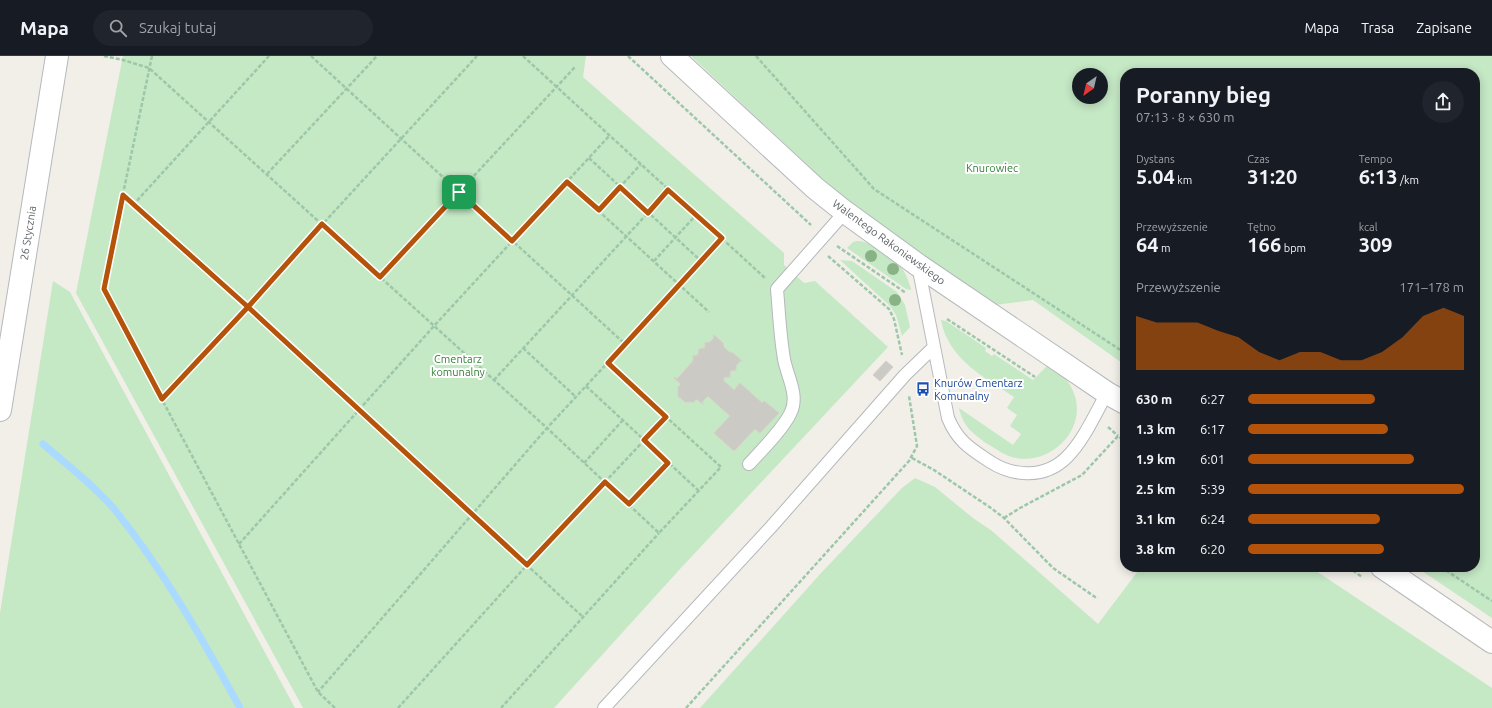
<!DOCTYPE html>
<html lang="pl">
<head>
<meta charset="utf-8">
<style>
  body { margin:0; font-family:Ubuntu,sans-serif; background:#20242c; color:#f1f3f6; height:100vh; display:flex; flex-direction:column; font-size:15px; white-space:nowrap }
  * { box-sizing:border-box; margin:0 }
  p { font-size:13px; color:#9ea1a6 }
  .icon { flex:none; width:22px; height:22px; fill:none; stroke:currentColor; stroke-width:2; stroke-linecap:round; stroke-linejoin:round }
  .map { position:relative; flex:1; overflow:hidden }
  .drawer { position:absolute; left:1120px; top:12px; width:360px; height:504px; display:flex; flex-direction:column; background:#171b24; border-radius:16px; box-shadow:0 2px 10px #0003 }
  .drawer>* { flex:none }
  .needle { width:26px; rotate:214deg }
  .tools { position:absolute; left:1072px; top:12px; display:grid; gap:8px }
  .tools a { display:grid; place-items:center; width:36px; height:36px; border-radius:50%; background:#171b24; box-shadow:0 2px 10px #0003; font-size:20px }
  .pin { position:absolute; display:grid; place-items:center; width:34px; height:34px; color:#fff; margin:-17px; border-radius:8px; box-shadow:0 2px 6px #0006 }
  .round { display:grid; place-items:center; flex:none; width:42px; height:42px; border-radius:21px; background:#20242c }
  .head { display:flex; align-items:center; justify-content:space-between; height:68px; padding:0 16px }
  h1 { font-size:22px; font-weight:600; line-height:30px }
  .figures { display:grid; grid-template-columns:repeat(3,1fr); gap:6px; height:68px; padding:4px 16px }
  .figures div { display:grid; align-content:center }
  .figures b { font-size:20px; font-weight:600 }
  .figures small { font-size:11px; font-weight:400 }
  .figures p { font-size:11px }
  .chart { height:112px; padding:8px 16px }
  .chart p { display:flex; justify-content:space-between }
  .chart svg { width:100%; height:72px; margin-top:4px; fill:#b45309; opacity:.7 }
  ul { padding:0 16px; list-style:none; font-size:13px }
  li { display:grid; grid-template-columns:64px 48px 1fr; align-items:center; height:30px }
  li i { height:10px; border-radius:5px; background:#b45309 }
  header { display:flex; align-items:center; gap:24px; box-sizing:border-box; height:56px; padding:0 20px; background:#171b24; border-bottom:1px solid #363941 }
  header strong { font-size:19px }
  nav { display:flex; gap:22px; margin-inline-start:auto; font-size:14px }
  .search { width:280px; height:36px; background:#20242c; display:flex; align-items:center; gap:10px; box-sizing:border-box; padding:0 14px; border-radius:22px; color:#9ea1a6; font-size:15px }
  .map>svg:first-child { display:block }
  .green { fill:#c5e8c5; fill-rule:evenodd }
  .lines { fill:none; stroke-linecap:round; stroke-linejoin:round }
  .stream { stroke:#aadaff; stroke-width:7 }
  .building { fill:#cccac5; stroke:#d6d1c6 }
  .service-casing { stroke:#b5b8bc; stroke-width:14 }
  .minor-casing { stroke:#b5b8bc; stroke-width:24 }
  .tertiary-casing { stroke:#b5b8bc; stroke-width:24 }
  .path { stroke:#9cc7a9; stroke-width:2.5; stroke-dasharray:4 2; stroke-linecap:butt }
  .service { stroke:#fff; stroke-width:12 }
  .minor { stroke:#fff; stroke-width:22 }
  .tertiary { stroke:#fff; stroke-width:22 }
  .tree { fill:#89b387 }
  .route-casing { stroke:#fff; stroke-width:8 }
  .route { stroke:#b45309; stroke-width:5 }
  .labels { text-anchor:middle; dominant-baseline:central; stroke-width:4; stroke-linejoin:round; paint-order:stroke }
  .park-label { font-size:11px; fill:#348238; stroke:#fff }
  .street-label { font-size:11px; fill:#5f6368; stroke:#fff }
  .transit-label { font-size:11px; fill:#164399; stroke:#fff; text-anchor:start }
</style>
</head>
<body>
<header>
<strong>Mapa</strong>
<div class="search"><svg class="icon" aria-label="search" viewBox="0 0 24 24"><circle cx="10" cy="10" r="6"/><path d="M15 15l6 6"/></svg>Szukaj tutaj</div>
<nav><a>Mapa</a><a>Trasa</a><a>Zapisane</a></nav>
</header>
<div class="map">
<svg width="1492" height="652" viewBox="0 0 1492 652">
  <rect width="100%" height="100%" fill="#f1efe8"/>
  <path class="green" d="M123,0H586L583,21L784,197V209L804,227L815,225L888,291L680,513L554,652H303L76,237Z
    M691,0H1492V562L1416,511H1475V17H1125V309L1033,244L995,249L851,150ZM1079,19H1101V41H1079Z
    M857,185C868,184 890,200 898,208C905,214 909,225 911,234L906,233L847,192L853,186Z
    M840,204L852,205L897,236L905,249L910,271L902,280L896,259L890,250Z
    M53,225L70,236L295,652H0V557Z
    M941,264L946,265L986,292L985,295L992,300L994,298L1033,324L1049,308C1059,316 1068,323 1073,335C1089,371 1053,409 1016,402C1005,400 996,393 986,387C972,377 963,370 959,352L1013,389L1021,378L1010,370L1017,359L1007,352L1014,341C984,321 948,303 941,264Z
    M915,422L935,431L973,462L992,475L1098,568L1141,511H1310L1492,632V652H700L822,516L902,432Z"/>
  <g class="lines">
    <path class="stream" d="M43,388C67,409 94,429 115,454C164,515 203,584 240,652"/>
  </g>
  <path class="building" d="M714,279L723,287L724,291L729,296L733,297L742,305H740L736,310V314L731,315L730,316V321H725L723,324L734,334L740,327L762,347L764,345L779,357L760,377L755,373L734,395L714,377L730,360L708,340L702,346L704,348H703L696,343L694,346H685L678,340V331L681,328L674,322L675,321L677,323L693,305V300L698,299L699,293L705,292V287L710,286L714,282L713,280Z
    M886,305L893,311L880,325L873,319Z"/>
  <g class="lines">
    <defs>
      <path id="service" d="M918,209L948,362C957,384 969,392 989,405C1013,421 1045,423 1067,401C1084,384 1095,358 1107,337
        M749,408C761,395 784,372 791,356C799,339 787,320 784,303C780,280 779,256 777,233L845,156
        M604,652L771,471L905,319L934,291"/>
      <path id="minor" d="M672,0L815,132L845,156L918,209L1107,337L1125,347
        M1382,511L1492,586"/>
      <path id="tertiary" d="M0,354L57,0"/>
    </defs>
    <use href="#service" class="service-casing"/>
    <use href="#minor" class="minor-casing"/>
    <use href="#tertiary" class="tertiary-casing"/>
    <path class="path" d="M104,0L123,4L149,12L547,372L318,636
      M152,0L103,233L318,636L335,652
      M311,0L625,288L722,182
      M523,0L765,222
      M628,0L811,169
      M756,0L874,133L1125,297
      M589,102L701,205
      M267,118L377,0
      M567,126L709,256
      M123,140L248,251L583,561
      M133,149L269,0
      M599,154L641,108
      M837,190L906,237
      M828,200L889,253L894,263L902,299
      M654,205L696,159
      M380,221L575,11
      M947,263L1035,321
      M523,292L576,341
      M607,307L721,411L659,477L547,372C573,344 599,316 625,288
      M494,324L669,134
      M586,330L699,435
      M162,343L477,0
      M1108,371L1118,380
      M912,402L934,414L991,452L1004,462L1053,512L1095,541L1098,542
      M584,407L623,364
      M629,448L668,407
      M1004,462L1020,452L1082,419L1118,380L1125,385
      M239,488L434,270L610,79
      M1348,511L1362,521
      M1441,511L1492,545
      M398,652L527,509L666,361
      M501,652L659,477
      M686,652L909,405L917,390L909,340"/>
    <use href="#service" class="service"/>
    <use href="#minor" class="minor"/>
    <use href="#tertiary" class="tertiary"/>
  </g>
  <g class="tree">
    <circle cx="871" cy="200" r="6"/>
    <circle cx="893" cy="213" r="6"/>
    <circle cx="895" cy="244" r="6"/>
  </g>
  <g class="lines">
    <defs>
      <path id="route" d="M459,136L380,221L322,168L248,251L162,343L104,233L123,139L248,251L527,509L605,426L629,448L668,407L644,384L666,361L608,307L722,182L668,134L648,157L620,131L599,154L567,126L512,185L459,136"/>
    </defs>
    <use href="#route" class="route-casing"/>
    <use href="#route" class="route"/>
  </g>
  <defs>
    <symbol id="bus-bare" viewBox="-9 -9 18 18"><path d="M-5-6H5V4H4V6H2V4H-2V6H-4V4H-5ZM-3.5-4V0h7V-4ZM-3.5 1.2v1.5H-2V1.2ZM2 1.2v1.5H3.5V1.2Z" fill="#1a4fb4" stroke="#fff" stroke-width="2.5" paint-order="stroke"/></symbol>
  </defs>
  <g fill-rule="evenodd">
    <use href="#bus-bare" x="913" y="323" width="20" height="20"/>
  </g>
  <g class="labels">
    <g class="park-label">
      <text x="992" y="112">Knurowiec</text>
      <text x="458" y="303">Cmentarz<tspan x="458" dy="13">komunalny</tspan></text>
    </g>
    <g class="street-label">
      <text transform="translate(28 177) rotate(-81)">26 Stycznia</text>
      <text transform="translate(889 186) rotate(36)">Walentego Rakoniewskiego</text>
    </g>
    <g class="transit-label">
      <text x="934" y="327">Knurów Cmentarz<tspan x="934" dy="13">Komunalny</tspan></text>
    </g>
  </g>
</svg>
<div class="tools">
<a><svg class="needle" viewBox="-14 -14 28 28"><path d="M0-13l5 13h-10z" fill="#e53935"/><path d="M0 13l5-13h-10z" fill="#9ea1a6"/></svg></a>
</div>
<div class="pin" style="left:459px;top:136px;background:#1e9e55"><svg class="icon" aria-label="arrive" viewBox="0 0 24 24"><path d="M6 21V4h12l-3 4 3 4H6"/></svg></div>
<section class="drawer">
<div class="head"><div><h1>Poranny bieg</h1><p>07:13 · 8 × 630 m</p></div><a class="round"><svg class="icon" aria-label="share" viewBox="0 0 24 24"><path d="M12 15V3M7 8l5-5 5 5M5 13v7h14v-7"/></svg></a></div>
<div class="figures">
<div><p>Dystans</p><b>5.04<small> km</small></b></div>
<div><p>Czas</p><b>31:20</b></div>
<div><p>Tempo</p><b>6:13<small> /km</small></b></div>
</div>
<div class="figures">
<div><p>Przewyższenie</p><b>64<small> m</small></b></div>
<div><p>Tętno</p><b>166<small> bpm</small></b></div>
<div><p>kcal</p><b>309</b></div>
</div>
<div class="chart"><p><span>Przewyższenie</span>171–178 m</p>
<svg viewBox="0 0 160 44" preserveAspectRatio="none"><path d="M0 44V11L10 15L20 15L30 15L40 20L50 24L60 33L70 38L80 33L90 33L100 38L110 38L120 33L130 24L140 11L150 6L160 11V44z"/></svg>
</div>
<ul>
<li><b>630 m</b>6:27<i style="width:59%"></i></li>
<li><b>1.3 km</b>6:17<i style="width:65%"></i></li>
<li><b>1.9 km</b>6:01<i style="width:77%"></i></li>
<li><b>2.5 km</b>5:39<i style="width:100%"></i></li>
<li><b>3.1 km</b>6:24<i style="width:61%"></i></li>
<li><b>3.8 km</b>6:20<i style="width:63%"></i></li>
</ul>
</section>
</div>
</body>
</html>
